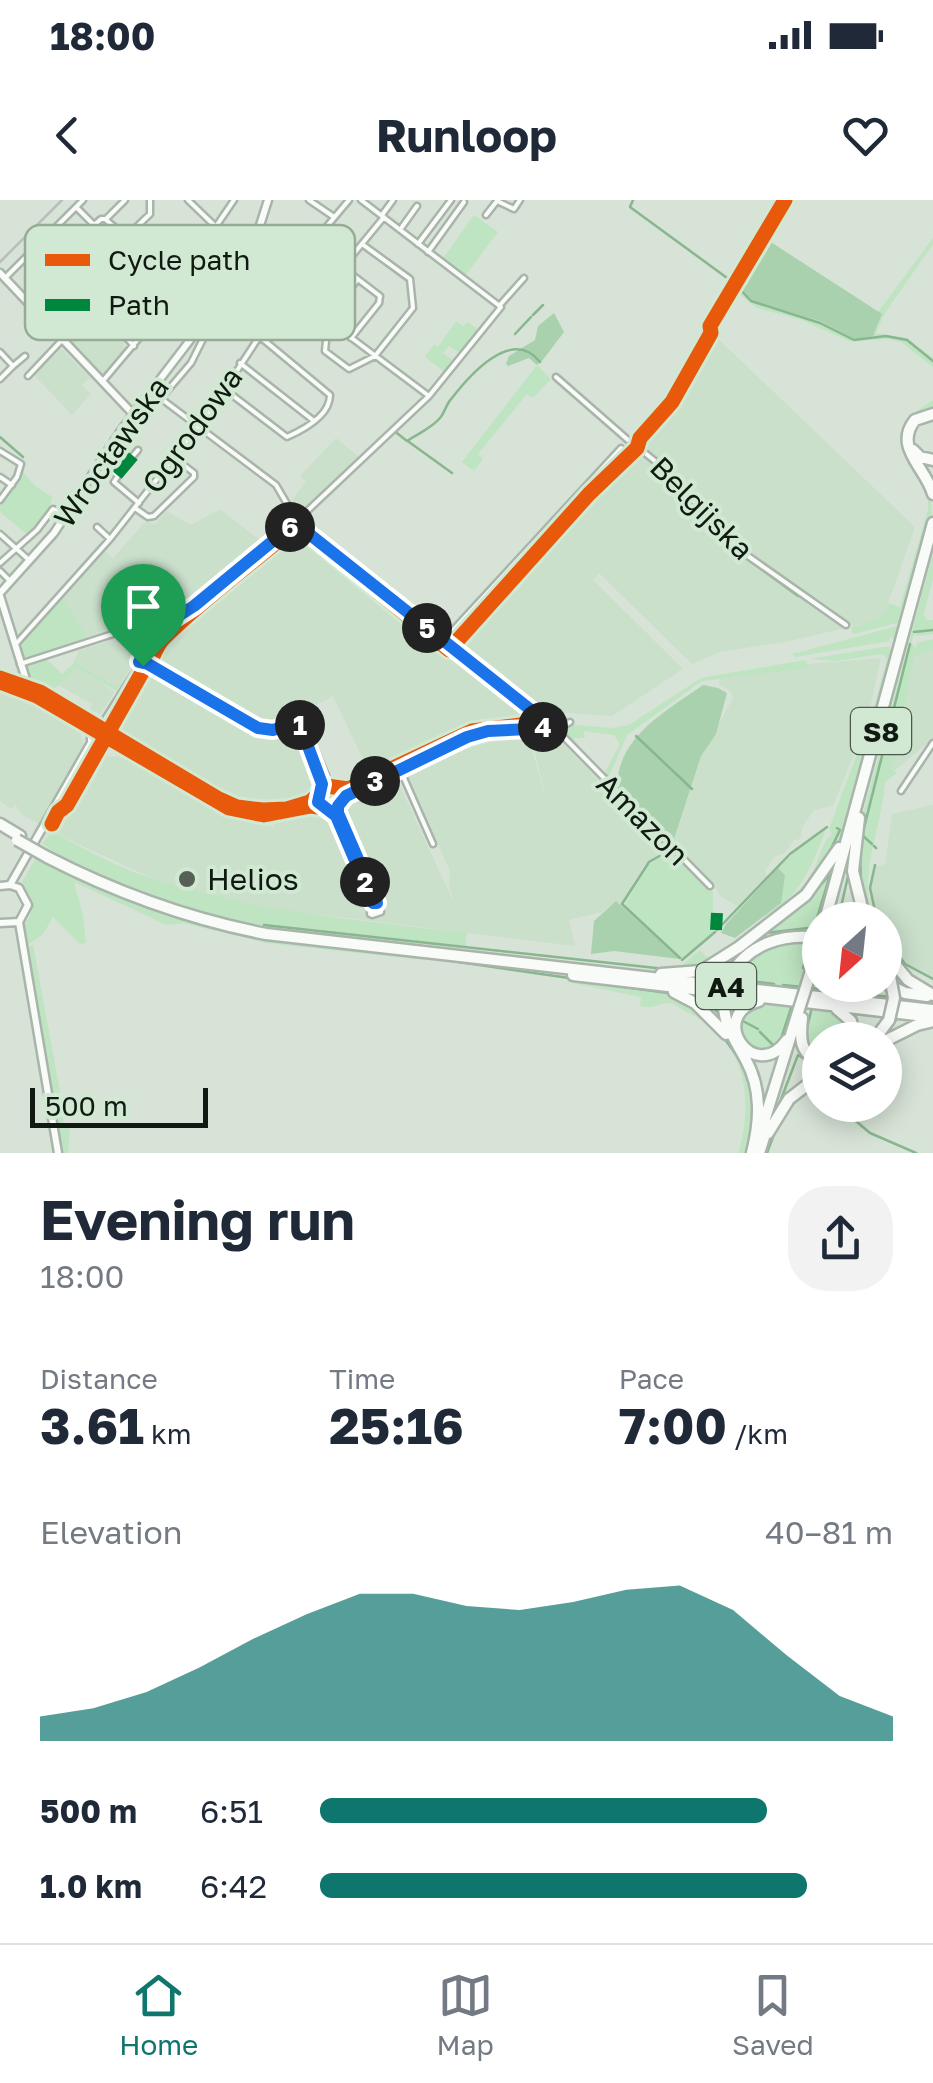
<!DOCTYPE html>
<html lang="en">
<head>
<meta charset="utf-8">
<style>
  body { margin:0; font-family:"Golos Text",sans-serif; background:#f2f2f3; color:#1f2937; height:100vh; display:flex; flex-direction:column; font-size:38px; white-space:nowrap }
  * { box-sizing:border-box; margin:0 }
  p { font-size:32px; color:#747a83 }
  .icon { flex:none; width:55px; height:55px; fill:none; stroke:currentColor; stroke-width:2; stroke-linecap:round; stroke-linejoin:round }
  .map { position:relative; height:953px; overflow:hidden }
  .sheet { display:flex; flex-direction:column; background:#fff; flex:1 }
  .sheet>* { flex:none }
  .needle { width:65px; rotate:207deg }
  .fabs { position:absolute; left:802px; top:702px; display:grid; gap:20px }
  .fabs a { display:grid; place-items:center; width:100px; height:100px; border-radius:50%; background:#fff; box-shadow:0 5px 25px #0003; font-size:50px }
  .scale { position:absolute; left:30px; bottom:25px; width:178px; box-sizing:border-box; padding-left:10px; border:5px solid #111a12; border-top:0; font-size:28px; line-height:35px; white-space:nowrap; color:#111a12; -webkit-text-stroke:8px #d1e9d2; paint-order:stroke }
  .pin { position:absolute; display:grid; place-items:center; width:85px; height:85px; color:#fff; margin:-102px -42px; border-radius:50% 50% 50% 0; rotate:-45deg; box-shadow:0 0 10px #0007 }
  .pin .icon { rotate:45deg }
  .km { position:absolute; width:50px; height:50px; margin:-25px; border-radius:50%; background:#222; color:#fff; font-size:28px; line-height:50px; text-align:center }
  .round { display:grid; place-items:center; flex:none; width:105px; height:105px; border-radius:40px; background:#f2f2f3 }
  .summary { display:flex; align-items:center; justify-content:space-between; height:170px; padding:0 40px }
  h1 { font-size:55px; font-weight:700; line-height:75px }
  .figures { display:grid; grid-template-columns:repeat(3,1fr); gap:15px; height:170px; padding:10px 40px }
  .figures div { display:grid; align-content:center }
  .figures b { font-size:50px; font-weight:700 }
  .figures small { font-size:28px; font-weight:400 }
  .figures p { font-size:28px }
  .chart { height:280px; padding:20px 40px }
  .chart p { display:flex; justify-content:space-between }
  .chart svg { width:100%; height:180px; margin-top:10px; fill:#0f766e; opacity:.7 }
  ul { padding:0 40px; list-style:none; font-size:32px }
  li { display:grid; grid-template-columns:160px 120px 1fr; align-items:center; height:75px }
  li i { height:25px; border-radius:12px; background:#0f766e }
  .status { display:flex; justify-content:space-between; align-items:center; height:70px; padding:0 50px; background:#fff; direction:ltr }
  .status svg { height:28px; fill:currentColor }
  header { display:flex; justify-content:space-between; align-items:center; height:130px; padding:0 40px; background:#fff; font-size:45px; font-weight:700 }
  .tabs { display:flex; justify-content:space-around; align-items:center; height:140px; border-top:2px solid #e0e1e3; background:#fff; font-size:28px; color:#747a83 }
  .tabs a { display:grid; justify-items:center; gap:5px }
  .tabs .current { color:#0f766e }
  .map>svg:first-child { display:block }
  .built { fill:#cae0cb }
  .green { fill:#bee4c1 }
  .forest { fill:#a9d1ad }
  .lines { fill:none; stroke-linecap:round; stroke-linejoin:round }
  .stream { stroke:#88b68e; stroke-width:2.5 }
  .street-casing { stroke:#a9b4aa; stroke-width:9 }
  .secondary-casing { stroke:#a9b4aa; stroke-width:11 }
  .highway-casing { stroke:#a9b4aa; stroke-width:15 }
  .street { stroke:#f9fbf9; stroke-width:4 }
  .secondary { stroke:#f9fbf9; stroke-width:6 }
  .highway { stroke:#f9fbf9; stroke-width:10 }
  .rail { stroke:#babdba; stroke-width:2.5 }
  .highway-bridge-casing { stroke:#a9b4aa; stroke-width:15; stroke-linecap:butt }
  .highway-bridge { stroke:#f9fbf9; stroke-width:10 }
  .quiet { stroke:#00873e; stroke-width:12; stroke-dasharray:25 12; stroke-linecap:butt }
  .cycleway-casing { stroke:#d1e9d2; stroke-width:21 }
  .cycleway { stroke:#e8590c; stroke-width:15 }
  .route-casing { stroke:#fff; stroke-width:20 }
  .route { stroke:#1a73e8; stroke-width:12 }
  .poi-dot { fill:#566057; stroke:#d1e9d2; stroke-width:4 }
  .labels { text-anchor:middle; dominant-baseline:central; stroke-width:8; stroke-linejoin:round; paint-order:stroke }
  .shield { fill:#d1e9d2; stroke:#4b584c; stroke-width:2.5 }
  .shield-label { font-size:28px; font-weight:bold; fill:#111a12 }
  .street-label { font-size:30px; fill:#111a12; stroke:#d1e9d2 }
  .poi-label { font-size:30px; fill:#111a12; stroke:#d1e9d2; text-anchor:start }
  .key { fill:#d1e9d2; stroke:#97ab98; stroke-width:2.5 }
  .key-label { font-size:28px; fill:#111a12 }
</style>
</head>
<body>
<div class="status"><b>18:00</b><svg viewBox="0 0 49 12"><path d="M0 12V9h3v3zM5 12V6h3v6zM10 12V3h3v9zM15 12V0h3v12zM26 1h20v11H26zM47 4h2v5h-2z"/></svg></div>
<header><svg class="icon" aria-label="back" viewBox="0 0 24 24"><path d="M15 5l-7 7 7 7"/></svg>Runloop<svg class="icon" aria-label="heart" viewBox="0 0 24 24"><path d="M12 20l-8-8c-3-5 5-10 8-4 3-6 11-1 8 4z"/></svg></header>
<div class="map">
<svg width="933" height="953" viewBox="0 0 933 953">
  <rect width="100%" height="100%" fill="#d7e3d7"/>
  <path class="built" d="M81,94L123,140L125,153L103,178L52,124Z
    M713,134L915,327L885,412L872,423L854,426L842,422L749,355L702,309L675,274L640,246V242L674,204Z
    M60,147L90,178L82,185L91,194L72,215L33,174Z
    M336,238L359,257L300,315L297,314L290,303L306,281L300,276Z
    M634,250L650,258L682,292L693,309L744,359L845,428L790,441L720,452L692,464L599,373L593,380L683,469L612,516L541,511L458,445V440Z
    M220,309L265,344L194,399L87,437L62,397L104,351L113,358L147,320L154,325L167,311L191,325Z
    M300,332L523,511V517L473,524L369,572L333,496L285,522L264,524L152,460L199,411L285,341L289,345Z
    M109,441L137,456L117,491L99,481L115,492L100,514L90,509L92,504L56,484L76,467L73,465L78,451Z
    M933,449V538L893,572V553L914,455Z
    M881,458L870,508L855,539L857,542L855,552L833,606L814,610L803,626L800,639L794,640L785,653L774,657L765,671L767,676L738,706L720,696L714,686L672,645L701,556L733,498L731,492L719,484V475L783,466Z
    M152,471L251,530L271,534L297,530L318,584L312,594L273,604L232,599L112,530L144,472L149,475Z
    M0,488L14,491L30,503L32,498L67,516L79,529L82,539L84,546L39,624L21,614L16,605L11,609L0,601Z
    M528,535L547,603L534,548L563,544L668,649L645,664L621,704L616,701L602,712L569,720L575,746L280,710L219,699L154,679L52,632L96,557L121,556L223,617L274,627L273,621L317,611L330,617H336L344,613L349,601L394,581L400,586L454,703L449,686L450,671L406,573L494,536Z
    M933,605V778L906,763L885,734V720H878L871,688L874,667L885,664L892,614Z"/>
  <path class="green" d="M474,15L498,32L464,77L442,60Z
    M933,38V44L885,113L876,133L907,138L933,158V167L901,142L888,139L849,141L802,120L757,108L734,90L737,84L752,101L820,121L856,140L872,136L882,115L878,112Z
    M456,121L463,126L468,122L480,131L461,154L449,146L443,153L455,162L446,173L425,157L434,144L438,147Z
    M537,165L551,179L533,198L527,194L478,254L483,259L474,271L462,262Z
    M933,200V212L907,228L929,286L932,314L841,641L830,662L784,712L700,767L677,769L700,750L709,759C744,735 779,714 807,681C819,667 819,644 832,634L829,629L874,508L887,458L882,454L836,461L810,459L883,447H889L890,451L895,439L890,436V441L795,457L792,454L898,426L897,423L853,434L851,427C868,424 881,421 889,403L900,407L928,309V292L912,264L906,265L908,261L900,238L909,216Z
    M23,272L35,286L52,297L48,314L28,335L0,312V306Z
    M933,353V379L924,414L926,420H933V434L917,436L915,432L911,443L916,448L917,443L933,439V449L914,456L892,570L897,573L885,582C881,632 859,667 872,720H867L857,689V636Z
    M62,397L87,437L41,454L62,474L74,463L116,487L117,491L76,467L49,494L30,483L18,447Z
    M805,460L810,468L702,481L627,535L608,579L603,576L620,544L614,535L583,531L585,538H574L577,549L562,535V530L567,524L611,528L629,525L701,478Z
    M826,629C810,672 801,693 763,720L785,675L778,668L808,640Z
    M52,632C86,650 121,669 157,680C258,712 363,721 467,733L465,748C399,740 333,738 267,727C191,714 120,686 52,651L42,643Z
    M670,651L713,692V733L683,761L624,706L647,666Z
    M837,655L823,720L817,726L819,730H788L755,737L791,711Z
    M36,658C76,669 120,698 161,711C244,739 330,746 417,756L424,757L423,760L266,743L183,723L167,725L74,682L83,716L86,743L80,744L53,717L43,734L25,747L20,728L29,718L33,704L22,682Z
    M788,740L815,743L804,782H799L802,788L730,780L750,754Z
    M33,745L61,897L64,900L70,895L63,919L65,928L70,927L68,953H59L25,749Z
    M573,778L678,795L724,834L745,863L756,909L749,953H738C754,902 747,840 690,814C684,811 676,804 670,803C659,802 655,810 640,806L641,797L573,783Z
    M765,802L797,805L792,809L795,811C786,840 787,847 756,852L737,832L745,809Z
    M809,806L830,809L846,816L853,840H820V860L807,851L805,816L810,813Z"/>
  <path class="forest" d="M763,37L882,114L873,136L856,140L820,121L752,101L737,84Z
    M554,113L564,132L542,161L537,165L529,158L508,166L506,164L509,156L535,140L538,126Z
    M703,485L718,488L727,493L716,534L701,556L672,645L617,588C617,537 665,512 703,485Z
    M778,668L785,675L781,703L735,738L721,733L726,724Z
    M616,701L680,759L614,751L591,754L594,721Z"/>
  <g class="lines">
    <path class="stream" d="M633,0L630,7L734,83
      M736,85L751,101L820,123L854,140L886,136L907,140L933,161
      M533,115L543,105
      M515,134L531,117
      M393,230L407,241C417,234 432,228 440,218C445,212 446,204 452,198C469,176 512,126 540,162
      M0,237L23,257
      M409,242L452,273
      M636,250L651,260
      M665,272L680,288
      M689,298L735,350L798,396
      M914,432L933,430
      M636,536L692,589
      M392,564L484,523L522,520
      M380,569L388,566
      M362,580L376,571
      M862,635L872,644
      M862,636L910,444
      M874,646L876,648
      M670,650L649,662L622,704L680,758
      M860,654L861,681
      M828,655L840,630L837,628
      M875,665L870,688L877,720
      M810,697L826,679L837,659
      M838,720L849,672L859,715
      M779,722L804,702
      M264,725L665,769
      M811,728H814L830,675
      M717,730L790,654L827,627
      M766,733L808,728
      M885,736L905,764L933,779
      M424,757L569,778
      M682,760L715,732
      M732,760L755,744
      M803,768L810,741
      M702,775L724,778
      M722,776L726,768
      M732,779L774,784
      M587,782L668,793
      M783,785L802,787
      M810,788L891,797
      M716,796L720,822
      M899,798L921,800
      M709,801V798
      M710,804L718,813
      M730,816L731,799
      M741,820L758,829
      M760,832L773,845
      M806,832L812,807
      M885,837L897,818
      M724,838L740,860
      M781,839L792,805
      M751,857L761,860L778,857L763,909
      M785,896L815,872
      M837,905L870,933L916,953
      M778,907L798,855L820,869
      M788,910L799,897
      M746,953L750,940
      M767,953L776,929"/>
    <defs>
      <path id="street" d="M188,0L216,27
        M309,0L334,17
        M76,7L93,24
        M382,15L393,0
        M486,15L497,1L514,9L520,0
        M107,18L125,0
        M402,27L417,6
        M126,37L150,14V0
        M39,43L134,146
        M256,43L297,72
        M312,44L380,96L379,103L351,138
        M418,44L451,0
        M428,52L464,2
        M199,55L233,84
        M342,68L384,17
        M139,72L124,86L154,118
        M5,78L83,0
        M289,91L429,196
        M311,94L326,104L348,72
        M343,97L358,79
        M305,104L317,84L325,83L339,65
        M499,106L524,78
        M63,109L34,78L101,19H105L126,37L123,55L166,100
        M275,115L290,128
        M328,121L325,151L349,169L375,156L413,108L410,79L362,44
        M50,123L123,55
        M0,152L13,166L0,179
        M240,163L314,221
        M13,166L25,156
        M28,176L62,140
        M556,177L628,240
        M102,182L145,131L234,0
        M223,188L287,237C305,229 330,215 330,195L259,136
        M151,191L276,285L297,321L314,339L499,486L545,516
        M162,197L191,163L203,139L197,134
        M634,244L672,275L702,311L748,356L846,425
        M0,251L21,264L17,277L0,300
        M622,251L627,252L635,243L636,235L673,192L732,88
        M100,261L118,276L114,282L139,303
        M117,275L138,250
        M0,277L12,285
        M571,307L624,253
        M135,308L148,317L154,316L194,277V273L173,257
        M97,327L110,339
        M0,334L29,360
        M0,363L37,330L53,309L66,314
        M0,371L9,380
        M153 423a7 7 0 1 1 14 0a7 7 0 1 1-14 0Z
        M165,418L184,412
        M167,423L286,331L429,196L501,107L361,0
        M443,441L621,248
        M15,445L110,339L212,209L289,91L312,44L349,0
        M144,456L155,429
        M142,457L147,459L145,465L139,462Z
        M147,459L159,431
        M20,464L153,421
        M147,464L258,528L273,530L303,521L330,585
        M0,478L40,492L217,598L237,607L263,610L287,609L310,602L327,586L348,589L472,531L536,523L546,515L553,518L554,524L549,528C478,519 409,563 348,593L333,609L311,606L264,615L235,610L104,535
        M0,482L31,492L83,523
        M299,522L322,588
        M524,524L531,515L530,507
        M553,526L710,686
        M100,527L140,464
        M104,530L143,465
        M561,532L563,526L570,522
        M400,569L433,644
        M901,591L933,543
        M338,606L377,703
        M330,610L336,615L372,696L370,714
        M372,715L381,712L377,703"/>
      <path id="secondary" d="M0,73L133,214
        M0,393L54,333L122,229L236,80L250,57L268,0
        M0,396L28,486
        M84,524L91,532V540
        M88,554L104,530
        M10,685L100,527
        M0,686L10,685L19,688L28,705L19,722L0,723
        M19,722L58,953"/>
      <path id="highway" d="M933,214L915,220C893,247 926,268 933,294
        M913,250L920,257L933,260
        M859,618L853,671L865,720
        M0,624L20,636
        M47,657C117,693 189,719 266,734L933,810
        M825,720L933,323
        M885,752L908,780L933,795
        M885,767L890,776
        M661,774L701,771L739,747L806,695L839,648
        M573,775L933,817
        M730,776C749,743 784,733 820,738L807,784
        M885,783L905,793L927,796
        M674,792L695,803L726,834
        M724,801C723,825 735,839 746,860C762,890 760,921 752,953
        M759,801C706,815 754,886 787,840
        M837,809L851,821L855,840
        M802,818C800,838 799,853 820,862
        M874,840L889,820
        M885,841L917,825L933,821
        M762,928L799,809
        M768,933L789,899L820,875
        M759,953L768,925"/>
    </defs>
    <use href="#street" class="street-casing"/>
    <use href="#secondary" class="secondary-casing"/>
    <use href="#highway" class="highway-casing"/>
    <use href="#street" class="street"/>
    <use href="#secondary" class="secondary"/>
    <use href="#highway" class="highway"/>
    <path class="rail" d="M0,62L62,0"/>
    <defs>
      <path id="highway-bridge" d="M17,640L47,657
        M724,801L730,776
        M799,809L807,784
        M889,820L894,798L890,776"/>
    </defs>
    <use href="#highway-bridge" class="highway-bridge-casing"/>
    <use href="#highway-bridge" class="highway-bridge"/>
    <path class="quiet" d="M117,275L138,250
      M716,730L717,713"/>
    <defs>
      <path id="cycleway" d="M0,478L40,492L217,598L237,607L263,610L287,609L310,602L327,586L348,589L472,531L536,523L546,515L553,518L554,524L549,528C478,519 409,563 348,593L333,609L311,606L264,615L229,608L37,496L0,482
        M52,624L58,612L67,605L144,469C153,462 154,448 164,438C205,397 253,363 297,325L449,450L589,294L637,248L640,238L672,202L711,133L710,126L785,0"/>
    </defs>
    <use href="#cycleway" class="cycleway-casing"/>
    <use href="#cycleway" class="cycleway"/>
  </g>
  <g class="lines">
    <defs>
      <path id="route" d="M297,321L308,333L541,518L548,516L554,520V524L549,528L488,531L467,537L346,596L338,606V613L377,703H373L336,616L318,602L322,584L299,522L273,530L258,528L148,464L139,462L155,429L164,430L169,422L194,406Z"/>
    </defs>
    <use href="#route" class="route-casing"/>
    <use href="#route" class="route"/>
  </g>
  <circle class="poi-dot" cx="187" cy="679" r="10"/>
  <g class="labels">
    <g class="shield">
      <rect x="851" y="508" width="60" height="46" rx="8"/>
      <rect x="696" y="763" width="60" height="46" rx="8"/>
    </g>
    <g class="shield-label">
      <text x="881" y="531">S8</text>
      <text x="726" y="786">A4</text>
    </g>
    <g class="street-label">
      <text transform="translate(192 230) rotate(-54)">Ogrodowa</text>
      <text transform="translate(111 252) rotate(-55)">Wrocławska</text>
      <text transform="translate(702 308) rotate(45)">Belgijska</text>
      <text transform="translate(643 619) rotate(45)">Amazon</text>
    </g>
    <g class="poi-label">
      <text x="207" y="679">Helios</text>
    </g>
  </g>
  <rect x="25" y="25" width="330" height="115" rx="15" class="key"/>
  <rect x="45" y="54" width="45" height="12" fill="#e8590c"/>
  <rect x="45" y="99" width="45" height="12" fill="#00873e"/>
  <g class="key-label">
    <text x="108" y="70">Cycle path</text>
    <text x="108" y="115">Path</text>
  </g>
</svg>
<div class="fabs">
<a><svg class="needle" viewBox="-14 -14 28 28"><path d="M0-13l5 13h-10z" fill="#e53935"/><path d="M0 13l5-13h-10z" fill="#747a83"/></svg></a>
<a><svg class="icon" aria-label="layers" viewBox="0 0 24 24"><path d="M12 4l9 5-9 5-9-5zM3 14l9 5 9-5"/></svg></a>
</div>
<div class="scale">500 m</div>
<div class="pin" style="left:143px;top:466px;background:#1e9e55"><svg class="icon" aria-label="arrive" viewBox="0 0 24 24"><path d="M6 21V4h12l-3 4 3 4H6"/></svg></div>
<b class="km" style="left:300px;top:525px">1</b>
<b class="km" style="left:365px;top:682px">2</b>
<b class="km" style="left:375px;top:581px">3</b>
<b class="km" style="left:543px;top:527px">4</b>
<b class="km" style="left:427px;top:428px">5</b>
<b class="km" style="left:290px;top:327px">6</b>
</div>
<section class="sheet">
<div class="summary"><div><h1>Evening run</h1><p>18:00</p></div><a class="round"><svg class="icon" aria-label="share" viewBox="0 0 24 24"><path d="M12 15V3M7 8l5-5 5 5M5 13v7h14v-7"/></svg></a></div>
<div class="figures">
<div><p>Distance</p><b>3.61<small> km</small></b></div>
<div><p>Time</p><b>25:16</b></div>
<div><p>Pace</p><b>7:00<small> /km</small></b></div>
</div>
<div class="chart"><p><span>Elevation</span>40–81 m</p>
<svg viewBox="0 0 160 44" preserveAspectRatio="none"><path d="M0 44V38L10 36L20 32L30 26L40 19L50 13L60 8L70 8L80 11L90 12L100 10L110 7L120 6L130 12L140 23L150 33L160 38V44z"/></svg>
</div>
<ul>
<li><b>500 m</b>6:51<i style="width:78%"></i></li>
<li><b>1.0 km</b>6:42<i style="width:85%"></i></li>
</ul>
</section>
<nav class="tabs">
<a class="current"><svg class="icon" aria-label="home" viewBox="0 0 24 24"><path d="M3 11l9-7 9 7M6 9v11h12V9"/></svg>Home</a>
<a><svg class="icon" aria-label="map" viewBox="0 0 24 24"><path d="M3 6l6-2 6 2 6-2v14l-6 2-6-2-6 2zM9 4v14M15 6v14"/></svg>Map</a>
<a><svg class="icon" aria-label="saved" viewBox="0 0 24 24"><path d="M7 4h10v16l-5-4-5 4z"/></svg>Saved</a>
</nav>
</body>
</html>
